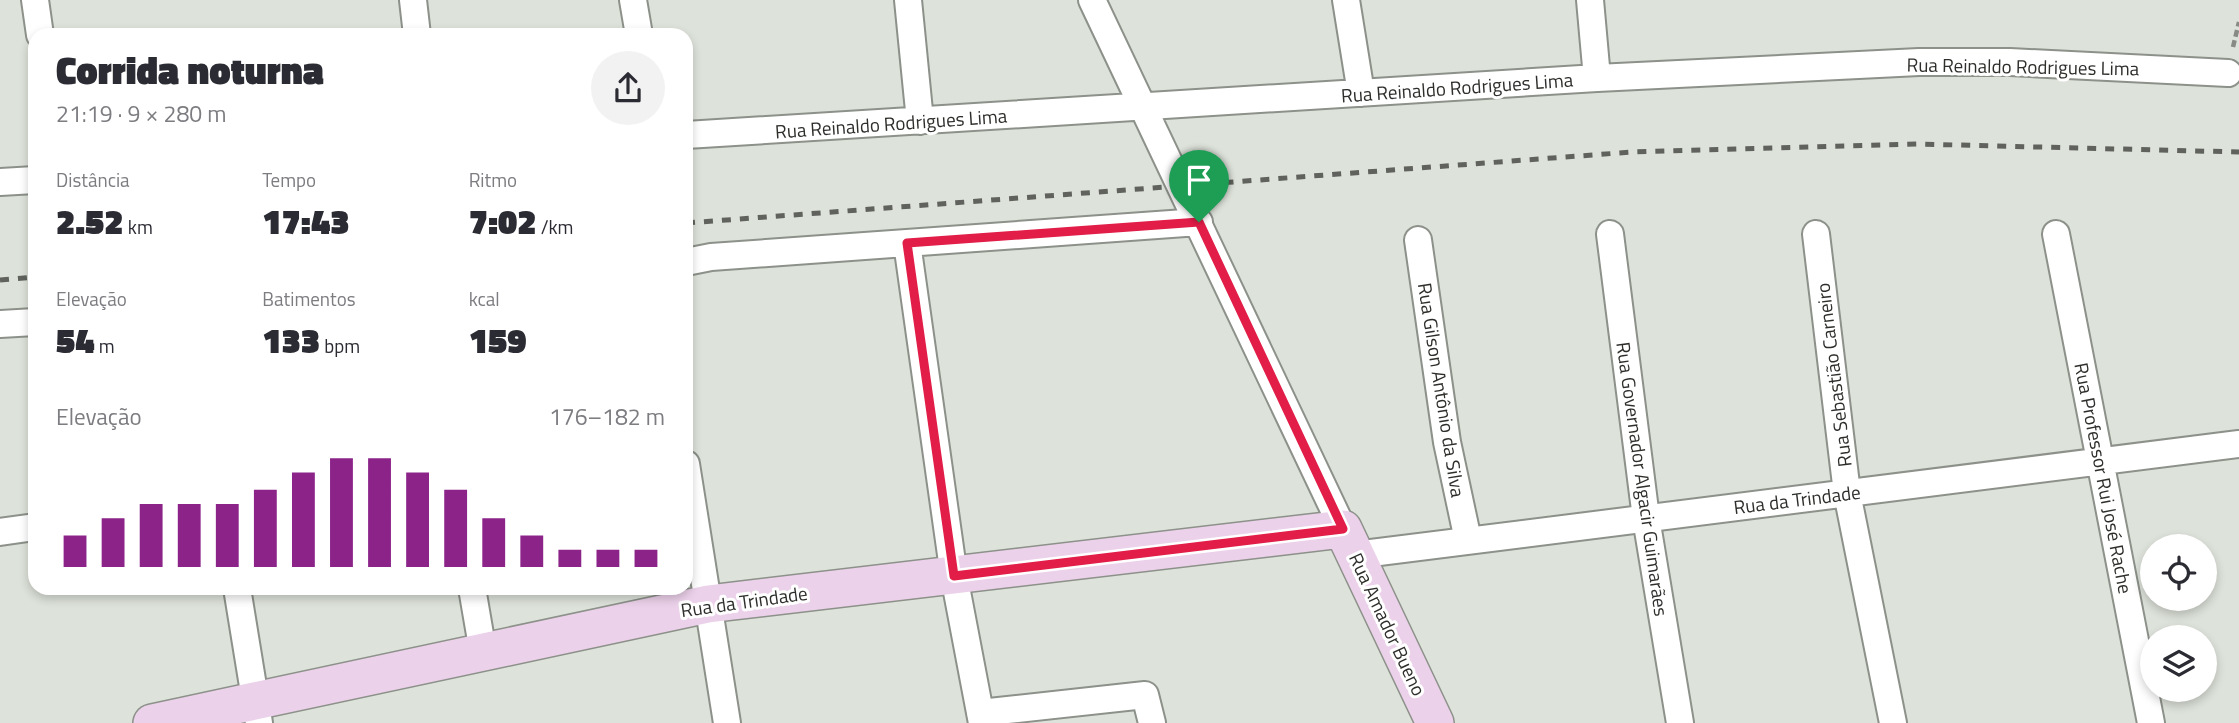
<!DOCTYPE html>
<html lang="pt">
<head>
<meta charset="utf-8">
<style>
  body { margin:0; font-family:"Titillium Web",sans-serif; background:#f2f2f3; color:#2b2b33; height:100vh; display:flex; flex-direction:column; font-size:26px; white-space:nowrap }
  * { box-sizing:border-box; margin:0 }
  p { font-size:23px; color:#7c7c81 }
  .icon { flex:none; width:38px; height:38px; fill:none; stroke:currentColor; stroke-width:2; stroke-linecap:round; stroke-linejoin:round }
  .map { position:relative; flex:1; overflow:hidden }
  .details { position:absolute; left:28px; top:28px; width:665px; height:567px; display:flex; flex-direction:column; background:#fff; border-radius:21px; box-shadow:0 4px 10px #0003 }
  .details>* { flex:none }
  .controls { position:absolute; left:2140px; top:534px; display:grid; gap:14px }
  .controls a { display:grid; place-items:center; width:77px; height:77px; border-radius:50%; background:#fff; box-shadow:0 4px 10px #0003; font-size:35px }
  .pin { position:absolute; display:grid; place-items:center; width:60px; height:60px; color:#fff; margin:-72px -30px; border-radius:50% 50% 50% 0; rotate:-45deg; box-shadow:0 0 7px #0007 }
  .pin .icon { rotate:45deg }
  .round { display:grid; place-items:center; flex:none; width:74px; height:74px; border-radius:37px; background:#f2f2f3 }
  .summary { display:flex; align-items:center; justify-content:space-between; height:119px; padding:0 28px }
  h1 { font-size:38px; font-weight:800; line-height:52px }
  .stats { display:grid; grid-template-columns:repeat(3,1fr); gap:10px; height:119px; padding:7px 28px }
  .stats div { display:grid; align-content:center }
  .stats b { font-size:35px; font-weight:800 }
  .stats small { font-size:19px; font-weight:400 }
  .stats p { font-size:19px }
  .chart { height:196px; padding:14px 28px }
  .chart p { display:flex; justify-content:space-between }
  .chart svg { width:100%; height:126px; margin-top:7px; stroke:#8b2389; stroke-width:6 }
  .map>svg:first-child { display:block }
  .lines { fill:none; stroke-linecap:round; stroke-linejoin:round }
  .minor-casing { stroke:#8c9189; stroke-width:30 }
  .secondary-casing { stroke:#8c9189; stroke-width:40 }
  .path { stroke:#888b85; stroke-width:4.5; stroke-dasharray:7 3.5; stroke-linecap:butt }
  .minor { stroke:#fff; stroke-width:26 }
  .secondary { stroke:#ecd1ea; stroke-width:37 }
  .rail { stroke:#60635d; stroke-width:5; stroke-dasharray:9 9; stroke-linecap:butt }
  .route-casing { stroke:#fff; stroke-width:14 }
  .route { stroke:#e11d48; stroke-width:9 }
  .labels { text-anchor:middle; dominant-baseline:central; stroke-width:6; stroke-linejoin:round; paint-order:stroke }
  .street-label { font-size:19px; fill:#2d2f2b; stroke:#fff }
</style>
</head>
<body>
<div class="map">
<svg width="2239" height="723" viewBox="0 0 2239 723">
  <rect width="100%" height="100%" fill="#dde2da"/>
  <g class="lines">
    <defs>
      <path id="minor" d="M35,0L40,35
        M413,0L417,35
        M633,0L639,35
        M908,0L920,121
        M1092,0L1343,529
        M1346,0L1361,93
        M1590,0L1597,78
        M686,135L1597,78L1919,62H2010L2228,73
        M0,182L35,180
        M1610,234L1646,518L1680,723
        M1816,234L1847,493L1893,723
        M2056,234L2151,723
        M1418,240L1447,442L1468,540
        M907,243L954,576L982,723
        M686,262L711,257L1199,222
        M0,324L35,322
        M686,464L727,723
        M0,532L35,527
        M1355,555L2239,444
        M237,588L259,723
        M472,588L483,652
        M980,713L1145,695L1152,723"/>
      <path id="secondary" d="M152,723L708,604L1343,529L1435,723"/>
    </defs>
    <use href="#minor" class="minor-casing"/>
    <use href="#secondary" class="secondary-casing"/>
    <path class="path" d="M2233,47L2239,22"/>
    <use href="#minor" class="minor"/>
    <use href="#secondary" class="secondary"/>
    <path class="rail" d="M686,223L1632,152L1917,144L2239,152
      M0,280L35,277"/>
  </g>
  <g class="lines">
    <defs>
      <path id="route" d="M1199,222L1343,529L954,576L907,243Z"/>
    </defs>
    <use href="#route" class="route-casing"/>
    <use href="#route" class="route"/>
  </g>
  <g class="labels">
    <g class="street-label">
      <text transform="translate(2023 66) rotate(1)">Rua Reinaldo Rodrigues Lima</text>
      <text transform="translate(1457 87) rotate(-4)">Rua Reinaldo Rodrigues Lima</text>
      <text transform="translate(891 123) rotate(-4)">Rua Reinaldo Rodrigues Lima</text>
      <text transform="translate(1833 375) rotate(-97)">Rua Sebastião Carneiro</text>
      <text transform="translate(1442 390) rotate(81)">Rua Gilson Antônio da Silva</text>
      <text transform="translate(2104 478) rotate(79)">Rua Professor Rui José Rache</text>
      <text transform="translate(1643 479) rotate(82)">Rua Governador Algacir Guimarães</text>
      <text transform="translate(1797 499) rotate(-7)">Rua da Trindade</text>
      <text transform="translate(744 601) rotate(-8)">Rua da Trindade</text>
      <text transform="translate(1388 624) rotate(65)">Rua Amador Bueno</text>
    </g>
  </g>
</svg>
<div class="controls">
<a><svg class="icon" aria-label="locate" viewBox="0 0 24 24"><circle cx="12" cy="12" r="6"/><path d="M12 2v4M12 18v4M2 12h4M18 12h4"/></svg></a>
<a><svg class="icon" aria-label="layers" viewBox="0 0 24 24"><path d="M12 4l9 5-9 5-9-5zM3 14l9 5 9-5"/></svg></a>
</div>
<div class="pin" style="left:1199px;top:222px;background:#1e9e55"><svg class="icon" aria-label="arrive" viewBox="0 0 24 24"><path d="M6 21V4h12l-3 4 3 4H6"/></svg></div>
<section class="details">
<div class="summary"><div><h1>Corrida noturna</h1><p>21:19 · 9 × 280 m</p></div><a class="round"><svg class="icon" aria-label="share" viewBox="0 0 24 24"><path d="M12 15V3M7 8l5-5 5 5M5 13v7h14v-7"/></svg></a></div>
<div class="stats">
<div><p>Distância</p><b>2.52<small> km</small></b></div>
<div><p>Tempo</p><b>17:43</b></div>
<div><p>Ritmo</p><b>7:02<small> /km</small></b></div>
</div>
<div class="stats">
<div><p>Elevação</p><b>54<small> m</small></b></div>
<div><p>Batimentos</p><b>133<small> bpm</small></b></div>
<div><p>kcal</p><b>159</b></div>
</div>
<div class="chart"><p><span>Elevação</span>176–182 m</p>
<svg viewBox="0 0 160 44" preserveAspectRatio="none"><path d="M5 44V33M15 44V27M25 44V22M35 44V22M45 44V22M55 44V17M65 44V11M75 44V6M85 44V6M95 44V11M105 44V17M115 44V27M125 44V33M135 44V38M145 44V38M155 44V38"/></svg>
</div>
</section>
</div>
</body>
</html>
